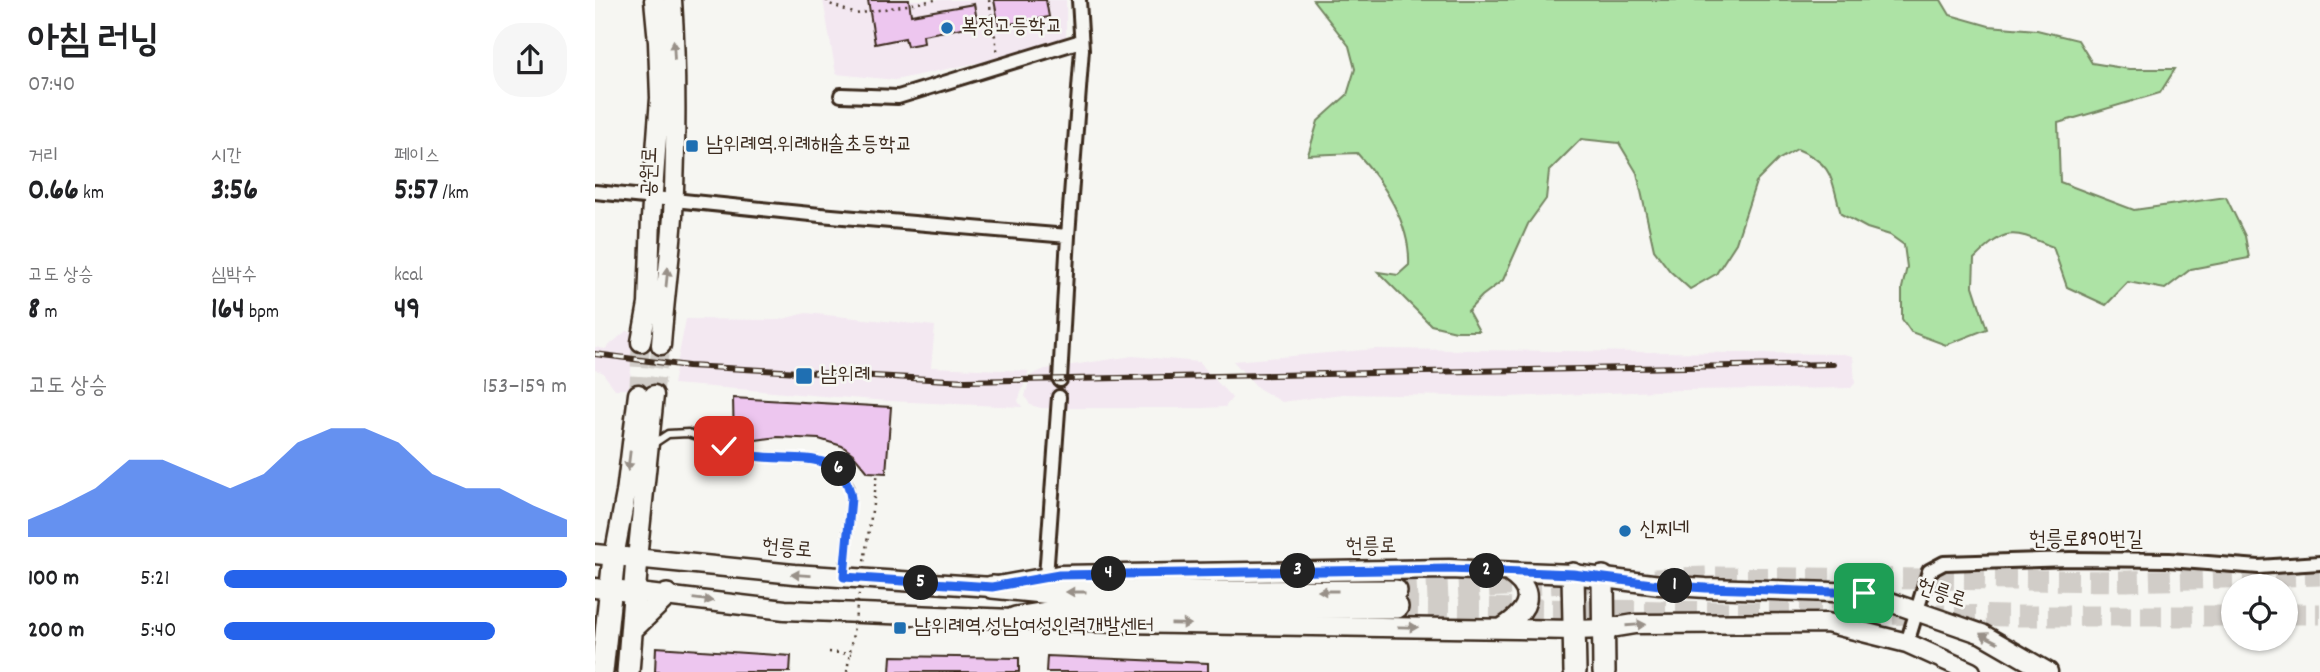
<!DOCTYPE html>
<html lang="ko">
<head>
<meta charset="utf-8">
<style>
  body { margin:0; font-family:Dekko,"Poor Story",sans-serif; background:#f6f6f6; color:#202124; height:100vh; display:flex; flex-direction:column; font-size:26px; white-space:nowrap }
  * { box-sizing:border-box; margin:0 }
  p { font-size:23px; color:#757577 }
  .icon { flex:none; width:38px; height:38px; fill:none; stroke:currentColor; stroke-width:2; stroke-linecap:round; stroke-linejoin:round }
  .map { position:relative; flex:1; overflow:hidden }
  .sheet { display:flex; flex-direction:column; background:#fff; width:595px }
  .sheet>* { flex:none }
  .tools { position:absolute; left:1626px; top:574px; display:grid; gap:14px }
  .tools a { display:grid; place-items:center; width:77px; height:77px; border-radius:50%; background:#fff; box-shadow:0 2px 5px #0004; font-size:35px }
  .pin { position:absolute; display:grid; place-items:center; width:60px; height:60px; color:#fff; margin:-30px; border-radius:14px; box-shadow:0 4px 10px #0006 }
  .km { position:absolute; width:35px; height:35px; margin:-18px; border-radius:50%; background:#222; color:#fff; font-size:19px; line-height:35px; text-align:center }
  .round { display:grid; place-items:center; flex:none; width:74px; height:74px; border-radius:28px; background:#f6f6f6 }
  .overview { display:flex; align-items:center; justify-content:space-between; height:119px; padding:0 28px }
  h1 { font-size:38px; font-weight:700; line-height:52px }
  .stats { display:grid; grid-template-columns:repeat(3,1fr); gap:10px; height:119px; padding:7px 28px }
  .stats div { display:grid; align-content:center }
  .stats b { font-size:30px; font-weight:700 }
  .stats small { font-size:19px; font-weight:400 }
  .stats p { font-size:19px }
  .chart { height:196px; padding:14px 28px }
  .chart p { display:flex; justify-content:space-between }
  .chart svg { width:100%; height:126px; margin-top:7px; fill:#2563eb; opacity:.7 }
  ul { padding:0 28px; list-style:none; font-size:23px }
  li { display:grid; grid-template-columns:112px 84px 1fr; align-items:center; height:52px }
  li i { height:18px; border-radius:9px; background:#2563eb }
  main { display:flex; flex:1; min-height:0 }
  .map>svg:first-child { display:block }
  .built { fill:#f3e8f1 }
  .green { fill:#ade3a5; stroke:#748662; stroke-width:2 }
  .building { fill:#edc6ef; stroke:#3b2a1e; stroke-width:2 }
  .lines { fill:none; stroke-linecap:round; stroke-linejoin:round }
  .secondary-tunnel { stroke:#d1cdc8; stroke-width:18; stroke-dasharray:18 9; stroke-linecap:butt }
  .primary-tunnel { stroke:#d1cdc8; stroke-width:21; stroke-dasharray:21 10; stroke-linecap:butt }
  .lane-casing { stroke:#3b2a1e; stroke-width:11 }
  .street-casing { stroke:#3b2a1e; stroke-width:18 }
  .secondary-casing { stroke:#3b2a1e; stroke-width:23 }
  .primary-casing { stroke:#3b2a1e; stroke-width:26 }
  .path { stroke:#3b2a1e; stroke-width:2.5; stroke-dasharray:2 5; stroke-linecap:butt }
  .lane { stroke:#f6f6f2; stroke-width:6 }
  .street { stroke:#f6f6f2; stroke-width:12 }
  .secondary { stroke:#f6f6f2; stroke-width:18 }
  .primary { stroke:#f6f6f2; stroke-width:21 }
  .rail-casing { stroke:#3b2a1e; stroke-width:6 }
  .rail { stroke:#f6f6f2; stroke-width:3.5; stroke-dasharray:10; stroke-linecap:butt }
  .path-bridge { stroke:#3b2a1e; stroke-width:2.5; stroke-dasharray:2 5; stroke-linecap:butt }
  .oneway { fill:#989088 }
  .route-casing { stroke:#fff; stroke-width:14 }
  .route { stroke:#2563eb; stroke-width:9 }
  .poi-dot { fill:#1f6fb2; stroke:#f6f6f2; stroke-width:2.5 }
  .labels { text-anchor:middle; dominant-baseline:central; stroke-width:5; stroke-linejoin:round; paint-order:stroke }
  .poi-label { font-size:21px; fill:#3b2a1e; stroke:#f6f6f2; text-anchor:start }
  .street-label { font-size:21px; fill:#3b2a1e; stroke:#f6f6f2 }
</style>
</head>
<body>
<main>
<section class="sheet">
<div class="overview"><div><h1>아침 러닝</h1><p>07:40</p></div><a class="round"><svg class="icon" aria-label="share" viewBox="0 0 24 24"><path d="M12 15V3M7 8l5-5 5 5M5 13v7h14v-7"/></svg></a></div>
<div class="stats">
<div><p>거리</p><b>0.66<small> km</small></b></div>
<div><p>시간</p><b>3:56</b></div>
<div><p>페이스</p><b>5:57<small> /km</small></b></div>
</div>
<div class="stats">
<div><p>고도 상승</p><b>8<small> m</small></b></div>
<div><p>심박수</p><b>164<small> bpm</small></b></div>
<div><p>kcal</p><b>49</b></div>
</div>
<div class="chart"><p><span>고도 상승</span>153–159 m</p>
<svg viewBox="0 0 160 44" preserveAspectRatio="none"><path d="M0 44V38L10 33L20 27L30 17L40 17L50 22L60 27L70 22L80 11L90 6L100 6L110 11L120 22L130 27L140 27L150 33L160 38V44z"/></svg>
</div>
<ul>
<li><b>100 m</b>5:21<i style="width:100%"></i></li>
<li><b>200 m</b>5:40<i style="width:79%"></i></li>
</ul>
</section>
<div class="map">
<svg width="1725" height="672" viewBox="0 0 1725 672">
  <rect width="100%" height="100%" fill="#f6f6f2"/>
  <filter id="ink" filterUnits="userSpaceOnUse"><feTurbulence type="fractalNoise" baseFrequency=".0143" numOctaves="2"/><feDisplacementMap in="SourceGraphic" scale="14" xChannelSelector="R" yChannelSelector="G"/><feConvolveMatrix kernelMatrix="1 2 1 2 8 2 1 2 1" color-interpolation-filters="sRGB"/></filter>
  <g filter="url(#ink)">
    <path class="built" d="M228,0H471V44L300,80L241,74Z
      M211,313L340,326L336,367L434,371L423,401L427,407L293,401L78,384L91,319L184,320Z
      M31,331L40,332L34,389H20L7,372L0,370V347L10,349Z
      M780,349L1249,354L1258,356L1260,383L1256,388L1087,390L914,397L747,394L687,402L663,388L638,361Z
      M538,356L604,362L637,398L630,407L608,408H446L435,405L430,396L436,375L450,369Z"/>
    <path class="green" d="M718,0H1346L1355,15L1394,26L1442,30L1483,40L1497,63L1534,69H1580L1565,93L1463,123L1465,182L1539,210L1631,197L1650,236L1654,258L1596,269L1570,289L1533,282L1511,305L1472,287L1458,247C1417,230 1412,226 1379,259L1378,286L1392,329L1351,345L1316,332L1307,319V288L1312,267L1309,245L1295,235L1272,228L1246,214C1236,179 1239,164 1202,149L1183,160L1161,182L1141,243L1121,274L1095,289L1075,271L1059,250L1042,173L1024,143L986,139L954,171L951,199L933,224L908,280L887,296L873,311L884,331H861L836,325L783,272L803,275L814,265C816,225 788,181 762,153L713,155L723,121L752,95L760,69L754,46Z"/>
    <path class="building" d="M273,0H314L316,15L379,4L383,25L328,35L329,43L312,46L310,38L280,44Z
      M399,0H451L454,17L404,26Z
      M138,398L296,407L291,473L273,472L258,454L247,446L224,439L183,437L139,443Z
      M61,647L196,656L195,672H60Z
      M296,656L424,658V672H295Z
      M452,656L613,663V672H451Z"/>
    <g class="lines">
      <path class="secondary-tunnel" d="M43,394L46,342
        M59,395L66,345"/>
      <path class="primary-tunnel" d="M1059,579L1112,577L1532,581L1725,575
        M801,591L995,582
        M802,607L1419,616H1638
        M1690,614H1725"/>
      <defs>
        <path id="lane" d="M58,444L73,434L93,433L158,456L222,460L244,469L254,485L256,498L249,575"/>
        <path id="street" d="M246,95L303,97L486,41
          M0,192L225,215L473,236
          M465,380L473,236L487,49L484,0
          M451,577L464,397
          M1312,643L1334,571L1349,563L1475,559L1574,560L1664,567L1725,563"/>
        <path id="secondary" d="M46,342L53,304L56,218L65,98L63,42L59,0
          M66,345C69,302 75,259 78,216C81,144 82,72 77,0
          M0,554L199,574L397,587L464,575L854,569L978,574L1065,585L1111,588L1269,593L1387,634L1453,672
          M19,557L31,493L43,394
          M42,559L59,395
          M0,588L190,610L522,623L980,630L1009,629L1040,624L1232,623L1312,643L1376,672
          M907,628C933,611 944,592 913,572"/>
        <path id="primary" d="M978,574L980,672
          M1008,577L1009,672
          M397,587L457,593L801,591
          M420,618L476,609L802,607
          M37,629L72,595
          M7,672L19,557
          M33,672L42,559"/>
      </defs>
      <use href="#lane" class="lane-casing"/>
      <use href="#street" class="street-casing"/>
      <use href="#secondary" class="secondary-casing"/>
      <use href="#primary" class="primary-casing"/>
      <path class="path" d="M232,0V3L261,14L340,0
        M394,0L403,55
        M234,652L256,654
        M252,672L253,665"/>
      <use href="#lane" class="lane"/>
      <use href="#street" class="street"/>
      <use href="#secondary" class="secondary"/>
      <use href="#primary" class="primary"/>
      <defs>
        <path id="rail" d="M0,354L93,366L371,381L1238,364"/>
      </defs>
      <use href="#rail" class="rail-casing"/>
      <use href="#rail" class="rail"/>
      <path class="path-bridge" d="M253,665L283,472"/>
    </g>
    <defs><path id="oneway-solid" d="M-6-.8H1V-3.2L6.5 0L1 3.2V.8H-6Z" transform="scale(1.75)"/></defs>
    <g class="oneway">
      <use href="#oneway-solid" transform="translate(79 50) rotate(-93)"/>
      <use href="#oneway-solid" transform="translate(72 277) rotate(-84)"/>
      <use href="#oneway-solid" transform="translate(34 461) rotate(97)"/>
      <use href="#oneway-solid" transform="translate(206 575) rotate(-177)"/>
      <use href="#oneway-solid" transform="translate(733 591) rotate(180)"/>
      <use href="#oneway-solid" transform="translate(481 592) rotate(180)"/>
      <use href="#oneway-solid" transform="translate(108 600) rotate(7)"/>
      <use href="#oneway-solid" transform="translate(586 624) rotate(1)"/>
      <use href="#oneway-solid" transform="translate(1041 625) rotate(-4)"/>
      <use href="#oneway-solid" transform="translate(813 627) rotate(1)"/>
      <use href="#oneway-solid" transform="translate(1394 638) rotate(-153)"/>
    </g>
  </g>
  <g class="lines" filter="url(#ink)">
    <defs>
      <path id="route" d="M129,446C139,449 150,455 160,456C198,462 249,447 256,498L249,577L397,587L464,575L854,569L978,574L1065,585L1111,588L1269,593"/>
    </defs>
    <use href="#route" class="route-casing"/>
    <use href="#route" class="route"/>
  </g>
  <g class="poi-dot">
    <circle cx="352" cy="28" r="7"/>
    <rect x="90" y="139" width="14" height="14" rx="3.5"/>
    <rect x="200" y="367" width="18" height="18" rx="3.5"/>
    <circle cx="1030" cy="531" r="7"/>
    <rect x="298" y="621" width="14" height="14" rx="3.5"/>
  </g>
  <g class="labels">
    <g class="poi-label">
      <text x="366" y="28">복정고등학교</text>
      <text x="111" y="146">남위례역.위례해솔초등학교</text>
      <text x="225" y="376">남위례</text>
      <text x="1044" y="531">신찌네</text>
      <text x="319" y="628">남위례역.성남여성인력개발센터</text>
    </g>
    <g class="street-label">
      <text transform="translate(56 172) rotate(-88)">공원로</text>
      <text x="1491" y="541">헌릉로890번길</text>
      <text transform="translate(776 548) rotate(-1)">헌릉로</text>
      <text transform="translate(192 550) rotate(5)">헌릉로</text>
      <text transform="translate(1346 595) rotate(19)">헌릉로</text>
    </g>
  </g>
</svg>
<div class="tools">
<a><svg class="icon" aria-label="locate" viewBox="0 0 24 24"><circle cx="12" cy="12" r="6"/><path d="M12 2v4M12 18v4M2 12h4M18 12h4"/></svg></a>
</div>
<div class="pin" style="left:1269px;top:593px;background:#1e9e55"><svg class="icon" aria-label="arrive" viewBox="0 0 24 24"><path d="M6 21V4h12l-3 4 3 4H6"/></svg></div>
<div class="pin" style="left:129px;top:446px;background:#d93025"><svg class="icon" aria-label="check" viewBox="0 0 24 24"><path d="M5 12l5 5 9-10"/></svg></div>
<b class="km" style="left:1080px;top:586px">1</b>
<b class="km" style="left:892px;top:571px">2</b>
<b class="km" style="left:703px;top:571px">3</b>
<b class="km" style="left:514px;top:574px">4</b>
<b class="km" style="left:326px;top:583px">5</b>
<b class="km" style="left:244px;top:469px">6</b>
</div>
</main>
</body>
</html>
